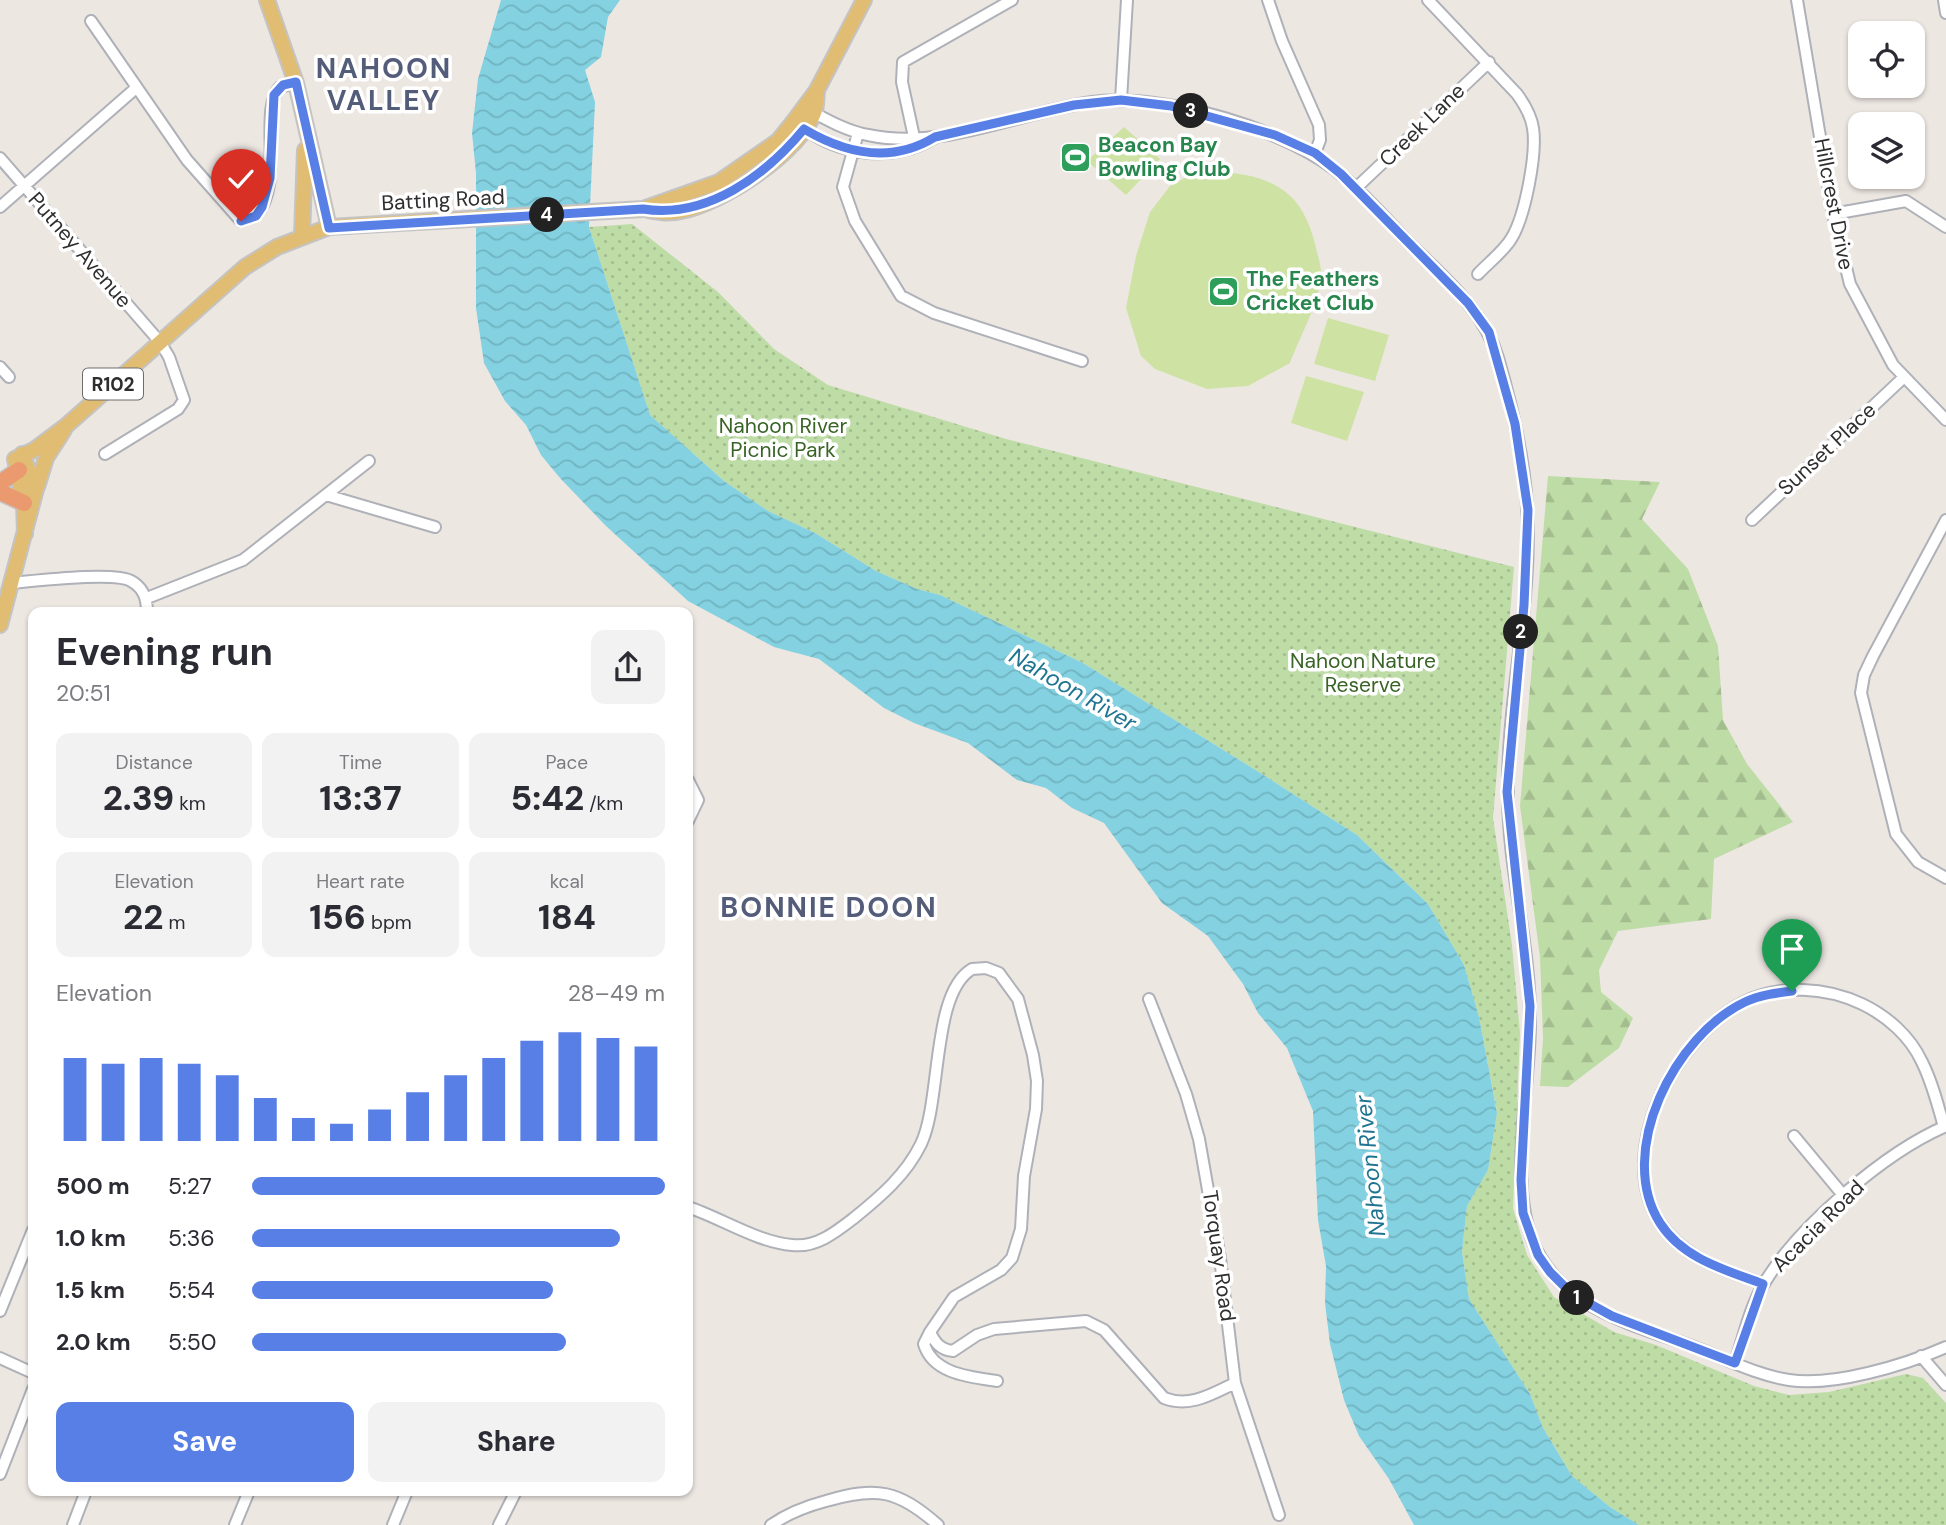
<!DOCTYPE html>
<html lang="en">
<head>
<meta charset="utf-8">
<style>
  body { margin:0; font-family:"DM Sans",sans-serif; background:#f2f2f3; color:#2b2b33; height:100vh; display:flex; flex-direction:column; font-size:26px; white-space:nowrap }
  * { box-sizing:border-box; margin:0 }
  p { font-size:23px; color:#7c7c81 }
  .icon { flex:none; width:38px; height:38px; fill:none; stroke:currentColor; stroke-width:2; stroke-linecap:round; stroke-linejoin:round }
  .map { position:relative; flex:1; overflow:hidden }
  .sheet { position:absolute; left:28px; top:607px; width:665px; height:889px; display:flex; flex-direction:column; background:#fff; border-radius:14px; box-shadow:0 2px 5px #0004 }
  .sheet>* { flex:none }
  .buttons { position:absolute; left:1848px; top:21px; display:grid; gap:14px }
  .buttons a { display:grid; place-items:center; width:77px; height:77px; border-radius:14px; background:#fff; box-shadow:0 2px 5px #0004; font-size:35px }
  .pin { position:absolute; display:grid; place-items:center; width:60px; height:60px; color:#fff; margin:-72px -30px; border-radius:50% 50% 50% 0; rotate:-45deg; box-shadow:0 0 7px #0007 }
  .pin .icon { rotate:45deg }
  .km { position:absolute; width:35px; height:35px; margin:-18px; border-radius:50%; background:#222; color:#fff; font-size:19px; line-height:35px; text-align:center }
  .round { display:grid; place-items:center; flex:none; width:74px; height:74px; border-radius:14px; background:#f2f2f3 }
  .head { display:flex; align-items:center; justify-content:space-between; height:119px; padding:0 28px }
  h1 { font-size:38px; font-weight:700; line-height:52px }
  .stats { display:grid; grid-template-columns:repeat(3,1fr); gap:10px; height:119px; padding:7px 28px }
  .stats div { display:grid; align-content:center; border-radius:14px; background:#f2f2f3; text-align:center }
  .stats b { font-size:35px; font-weight:700 }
  .stats small { font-size:19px; font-weight:400 }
  .stats p { font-size:19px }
  .chart { height:196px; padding:14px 28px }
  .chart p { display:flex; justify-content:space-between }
  .chart svg { width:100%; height:126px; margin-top:7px; stroke:#587fe5; stroke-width:6 }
  .primary-button { display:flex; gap:14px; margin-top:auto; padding:14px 28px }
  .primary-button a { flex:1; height:80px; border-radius:14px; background:#587fe5; color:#fff; font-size:28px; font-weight:700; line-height:80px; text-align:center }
  .primary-button a+a { background:#f2f2f3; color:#2b2b33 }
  ul { padding:0 28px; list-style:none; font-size:23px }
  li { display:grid; grid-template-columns:112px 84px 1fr; align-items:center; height:52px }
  li i { height:18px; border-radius:9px; background:#587fe5 }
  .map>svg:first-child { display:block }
  .forest { fill:url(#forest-firs) }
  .park { fill:url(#park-dots) }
  .pitch { fill:#cde2a3 }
  .water { fill:url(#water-waves) }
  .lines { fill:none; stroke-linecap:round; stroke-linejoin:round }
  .minor-casing { stroke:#afb1b8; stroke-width:14 }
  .major-casing { stroke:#c4c4c4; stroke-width:18 }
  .highway-casing { stroke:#c4c4c4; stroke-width:19 }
  .minor { stroke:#fff; stroke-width:10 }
  .major { stroke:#e1bd74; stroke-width:14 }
  .highway { stroke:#eb996f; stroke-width:16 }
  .route-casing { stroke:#fff; stroke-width:14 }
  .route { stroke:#587fe5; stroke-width:9 }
  .labels { text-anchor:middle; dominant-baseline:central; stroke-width:7; stroke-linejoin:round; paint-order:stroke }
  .shield { fill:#fff; stroke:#6d6d6d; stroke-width:2 }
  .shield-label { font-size:19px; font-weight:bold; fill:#2e2e2e }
  .street-label { font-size:21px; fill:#2e2e2e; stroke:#fff }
  .leisure-label { font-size:21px; font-weight:bold; fill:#27864d; stroke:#fff; text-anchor:start }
  .park-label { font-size:21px; fill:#386425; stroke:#fff }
  .water-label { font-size:23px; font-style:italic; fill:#1f7491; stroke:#fff }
  .district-label { font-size:28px; font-weight:bold; letter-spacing:2px; fill:#535d7a; stroke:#fff }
</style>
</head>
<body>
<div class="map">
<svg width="1946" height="1525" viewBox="0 0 1946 1525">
  <defs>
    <pattern id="forest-firs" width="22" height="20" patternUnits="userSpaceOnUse" patternTransform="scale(1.75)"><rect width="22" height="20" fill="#bedca6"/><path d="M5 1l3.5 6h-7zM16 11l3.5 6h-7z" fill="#a4bd8f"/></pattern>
    <pattern id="park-dots" width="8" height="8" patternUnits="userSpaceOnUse" patternTransform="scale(1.75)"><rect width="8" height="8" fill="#bedca6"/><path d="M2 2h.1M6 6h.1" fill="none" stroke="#a4bd8f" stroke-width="1.8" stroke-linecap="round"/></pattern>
    <pattern id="water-waves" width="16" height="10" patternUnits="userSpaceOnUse" patternTransform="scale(1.75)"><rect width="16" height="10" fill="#83d1e1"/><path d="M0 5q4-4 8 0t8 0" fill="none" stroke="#71b4c1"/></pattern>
  </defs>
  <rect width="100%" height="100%" fill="#ede7e2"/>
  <path class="forest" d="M1548,476L1660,482L1642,519L1688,569L1718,646L1723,720L1747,764L1793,822L1714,859L1711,919L1618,931L1599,970L1601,992L1633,1018L1619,1048L1568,1087L1540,1086L1543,1038L1540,957L1520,806Z"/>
  <path class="park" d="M632,224L718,292L774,349L828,385L1006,439L1514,567L1493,818L1512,945L1520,1033L1513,1208L1527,1255L1554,1297L1614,1332L1656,1345L1754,1386L1789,1395L1829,1392L1906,1374L1923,1378L1946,1403V1525H1639L1610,1507L1572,1476L1543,1428L1530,1394L1469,1299L1462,1252L1467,1206L1488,1170L1497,1112L1479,1017L1464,965L1428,904L1357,835L1262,774L1083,663L940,595L917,589L876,571L815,533L768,511L724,481L650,415L589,227Z"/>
  <path class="pitch" d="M1124,127L1160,159L1126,195L1087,161Z
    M1210,171C1266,174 1301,186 1315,244C1317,254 1322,267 1321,276C1318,306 1300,336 1290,363L1248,386L1207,389L1155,369L1141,356L1126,308L1136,256L1150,212L1170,186L1190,175Z
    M1328,318L1389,335L1375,381L1314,364Z
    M1306,376L1364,392L1347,441L1291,423Z"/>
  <path class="water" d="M501,0H620L608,17L601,57L585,70L595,102L589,227L650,415L724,481L768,511L815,533L876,571L917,589L940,595L1083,663L1262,774L1357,835L1428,904L1464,965L1479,1017L1497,1113L1488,1170L1467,1206L1462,1252L1469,1299L1530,1394L1543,1428L1572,1476L1610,1507L1639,1525H1414L1389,1479L1359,1436L1344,1400L1330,1344L1325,1303L1326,1266L1318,1220L1313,1111L1287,1048L1258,1013L1243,984L1208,936L1162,903L1104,823L1072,808L1046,788L1017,780L968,743L914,723L884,708L819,659L774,647L688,601L606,526L560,478L541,455L526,425L505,401L484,363L476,308V173L472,133L478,79Z"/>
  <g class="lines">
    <defs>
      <path id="minor" d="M1268,0L1282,41L1319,125L1320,140L1315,153
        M1428,0L1517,94C1525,105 1531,115 1533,128C1537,154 1525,217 1511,239C1503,252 1488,263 1478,274
        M1797,0L1833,214L1850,284L1893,365L1946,420
        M1944,0L1946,13
        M91,21L187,160L241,221L256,216C285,183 258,109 280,87L296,83
        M1121,100L1127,0
        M809,110C827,120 847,131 868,135C943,151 1019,112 1092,102C1163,92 1292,130 1345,178C1367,197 1386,219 1406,240C1441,275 1484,309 1498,358C1512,406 1524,456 1527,506C1533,604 1506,701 1508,798C1509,874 1531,948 1530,1024C1530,1093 1504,1198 1541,1258C1574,1313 1641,1327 1697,1348C1726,1359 1757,1375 1789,1380C1833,1387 1905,1365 1946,1347
        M799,125C838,155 891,164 934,138
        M858,133L843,187L855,221L901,296L934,313L1082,361
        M914,137L902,82L903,62L1012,0
        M0,158L160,342L169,357L184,400L178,409L105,454
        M1356,188L1489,62
        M0,207L136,88
        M1833,214L1906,201L1946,227
        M0,367L9,377
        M326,495L435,527
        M1752,520L1903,378
        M1946,520L1873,656L1864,675L1861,693L1896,834L1918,862L1946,878
        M11,583C34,581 114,571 131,581C144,588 147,599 147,612
        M147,598L243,560L369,461
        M688,780L698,800L688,821
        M1149,999L1186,1094L1199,1139L1220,1258L1235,1383L1279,1515
        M1794,1136L1843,1195
        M688,1207C721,1218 757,1242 792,1245C816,1248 836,1232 854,1218C880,1197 906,1175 921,1144C942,1100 931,993 972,969L986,968L999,973L1018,999L1033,1055L1037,1081L1036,1109L1024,1176L1021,1229L1012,1258L1001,1270L954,1297L930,1332C935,1343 941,1350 953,1351L977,1335L994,1329L1086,1321L1104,1330L1164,1398C1190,1408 1212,1394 1235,1383
        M1763,1284C1725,1270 1684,1259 1660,1223C1614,1152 1675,1037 1744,1002C1780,984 1826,987 1862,1004C1887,1016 1910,1036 1922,1062C1932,1082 1938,1105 1944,1127
        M0,1311L33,1230
        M930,1332L924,1344C933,1374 970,1377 997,1381
        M1921,1356L1946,1385
        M0,1358L33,1373
        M1735,1363C1744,1336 1750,1306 1765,1282C1799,1226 1885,1152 1946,1126
        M0,1474L33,1389
        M73,1525L86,1491
        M235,1525L249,1491
        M393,1525L407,1491
        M499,1525L516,1491
        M771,1525C787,1514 807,1506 826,1501C877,1486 898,1490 938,1525"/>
      <path id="major" d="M267,0L296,83L329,227
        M648,210C659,212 669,214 681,211C722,203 798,154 814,113C817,107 816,98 817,92
        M302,236L305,150
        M37,487L46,458L64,430
        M25,534L24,503L15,459L34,450L66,426L245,267L277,247L329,227L643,209L719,182L778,141L794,121L817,90L864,0
        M0,625L36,489L22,454"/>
      <path id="highway" d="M0,483L19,470
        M0,492L24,503"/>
    </defs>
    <use href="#minor" class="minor-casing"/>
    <use href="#major" class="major-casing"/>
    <use href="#highway" class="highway-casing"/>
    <use href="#minor" class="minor"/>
    <use href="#major" class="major"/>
    <use href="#highway" class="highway"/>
  </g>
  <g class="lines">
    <defs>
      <path id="route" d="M241,221L256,216L262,207L270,178L274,95L283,85L296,82L329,228L643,209C707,219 765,176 804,129C846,154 891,164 935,137L1074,105L1121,100L1171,106L1275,135L1315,153L1341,174L1468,303L1489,332L1515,424L1528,510L1524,605L1507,792L1530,1006L1521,1180L1523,1213L1538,1255L1550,1272L1572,1294L1612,1316L1735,1363L1763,1284C1726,1270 1683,1259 1660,1223C1615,1152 1675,1035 1745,1002C1760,995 1776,993 1792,991"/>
    </defs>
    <use href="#route" class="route-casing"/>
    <use href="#route" class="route"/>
  </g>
  <defs>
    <symbol id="stadium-square" viewBox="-11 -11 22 22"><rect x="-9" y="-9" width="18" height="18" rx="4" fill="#2e9e5b" stroke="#fff"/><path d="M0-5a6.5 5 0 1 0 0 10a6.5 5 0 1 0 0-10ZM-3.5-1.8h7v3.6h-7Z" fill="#fff"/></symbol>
  </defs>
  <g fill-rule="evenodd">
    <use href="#stadium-square" x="1058" y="140" width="35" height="35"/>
    <use href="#stadium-square" x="1206" y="274" width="35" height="35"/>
  </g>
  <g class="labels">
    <rect class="shield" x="83" y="368.5" width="60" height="31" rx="5"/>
    <g class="shield-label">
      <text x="113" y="384">R102</text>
    </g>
    <g class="street-label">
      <text transform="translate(1422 125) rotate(-44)">Creek Lane</text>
      <text transform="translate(443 200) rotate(-3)">Batting Road</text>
      <text transform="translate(1834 204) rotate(79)">Hillcrest Drive</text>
      <text transform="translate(80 250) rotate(49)">Putney Avenue</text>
      <text transform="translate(1827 449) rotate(-43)">Sunset Place</text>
      <text transform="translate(1818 1226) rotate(-45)">Acacia Road</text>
      <text transform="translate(1219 1256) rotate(82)">Torquay Road</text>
    </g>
    <g class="leisure-label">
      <text x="1098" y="145">Beacon Bay<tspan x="1098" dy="24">Bowling Club</tspan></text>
      <text x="1246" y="279">The Feathers<tspan x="1246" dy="24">Cricket Club</tspan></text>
    </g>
    <g class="park-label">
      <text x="783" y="426">Nahoon River<tspan x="783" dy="24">Picnic Park</tspan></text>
      <text x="1363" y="661">Nahoon Nature<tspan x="1363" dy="24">Reserve</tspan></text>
    </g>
    <g class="water-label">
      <text transform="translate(1073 689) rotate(30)">Nahoon River</text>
      <text transform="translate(1370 1166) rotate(-96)">Nahoon River</text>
    </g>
    <g class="district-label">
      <text x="384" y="68">NAHOON<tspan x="384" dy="32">VALLEY</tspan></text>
      <text x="829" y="907">BONNIE DOON</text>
    </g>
  </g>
</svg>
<div class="buttons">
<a><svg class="icon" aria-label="locate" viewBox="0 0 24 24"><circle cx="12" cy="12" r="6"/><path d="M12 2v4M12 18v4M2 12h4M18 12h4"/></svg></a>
<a><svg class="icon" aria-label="layers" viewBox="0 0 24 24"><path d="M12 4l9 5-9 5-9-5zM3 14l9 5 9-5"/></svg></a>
</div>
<div class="pin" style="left:1792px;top:991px;background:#1e9e55"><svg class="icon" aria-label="arrive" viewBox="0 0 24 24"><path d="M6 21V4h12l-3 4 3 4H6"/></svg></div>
<div class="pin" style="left:241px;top:221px;background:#d93025"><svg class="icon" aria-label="check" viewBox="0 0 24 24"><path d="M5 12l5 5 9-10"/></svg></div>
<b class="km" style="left:1577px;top:1298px">1</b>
<b class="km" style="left:1521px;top:632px">2</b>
<b class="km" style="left:1191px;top:111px">3</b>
<b class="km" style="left:547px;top:215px">4</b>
<section class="sheet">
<div class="head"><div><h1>Evening run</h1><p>20:51</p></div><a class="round"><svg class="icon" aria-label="share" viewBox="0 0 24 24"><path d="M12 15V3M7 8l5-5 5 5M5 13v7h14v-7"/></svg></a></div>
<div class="stats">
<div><p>Distance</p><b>2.39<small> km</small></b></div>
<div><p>Time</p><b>13:37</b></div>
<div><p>Pace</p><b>5:42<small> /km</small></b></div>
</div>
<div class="stats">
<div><p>Elevation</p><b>22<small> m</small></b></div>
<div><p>Heart rate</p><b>156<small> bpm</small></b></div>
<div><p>kcal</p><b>184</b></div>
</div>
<div class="chart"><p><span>Elevation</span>28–49 m</p>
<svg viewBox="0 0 160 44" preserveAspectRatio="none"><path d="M5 44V15M15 44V17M25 44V15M35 44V17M45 44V21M55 44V29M65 44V36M75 44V38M85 44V33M95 44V27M105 44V21M115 44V15M125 44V9M135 44V6M145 44V8M155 44V11"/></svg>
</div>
<ul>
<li><b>500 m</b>5:27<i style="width:100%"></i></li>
<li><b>1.0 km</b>5:36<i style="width:89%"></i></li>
<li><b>1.5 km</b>5:54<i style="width:73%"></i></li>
<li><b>2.0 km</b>5:50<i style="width:76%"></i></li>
</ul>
<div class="primary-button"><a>Save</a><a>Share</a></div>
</section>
</div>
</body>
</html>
